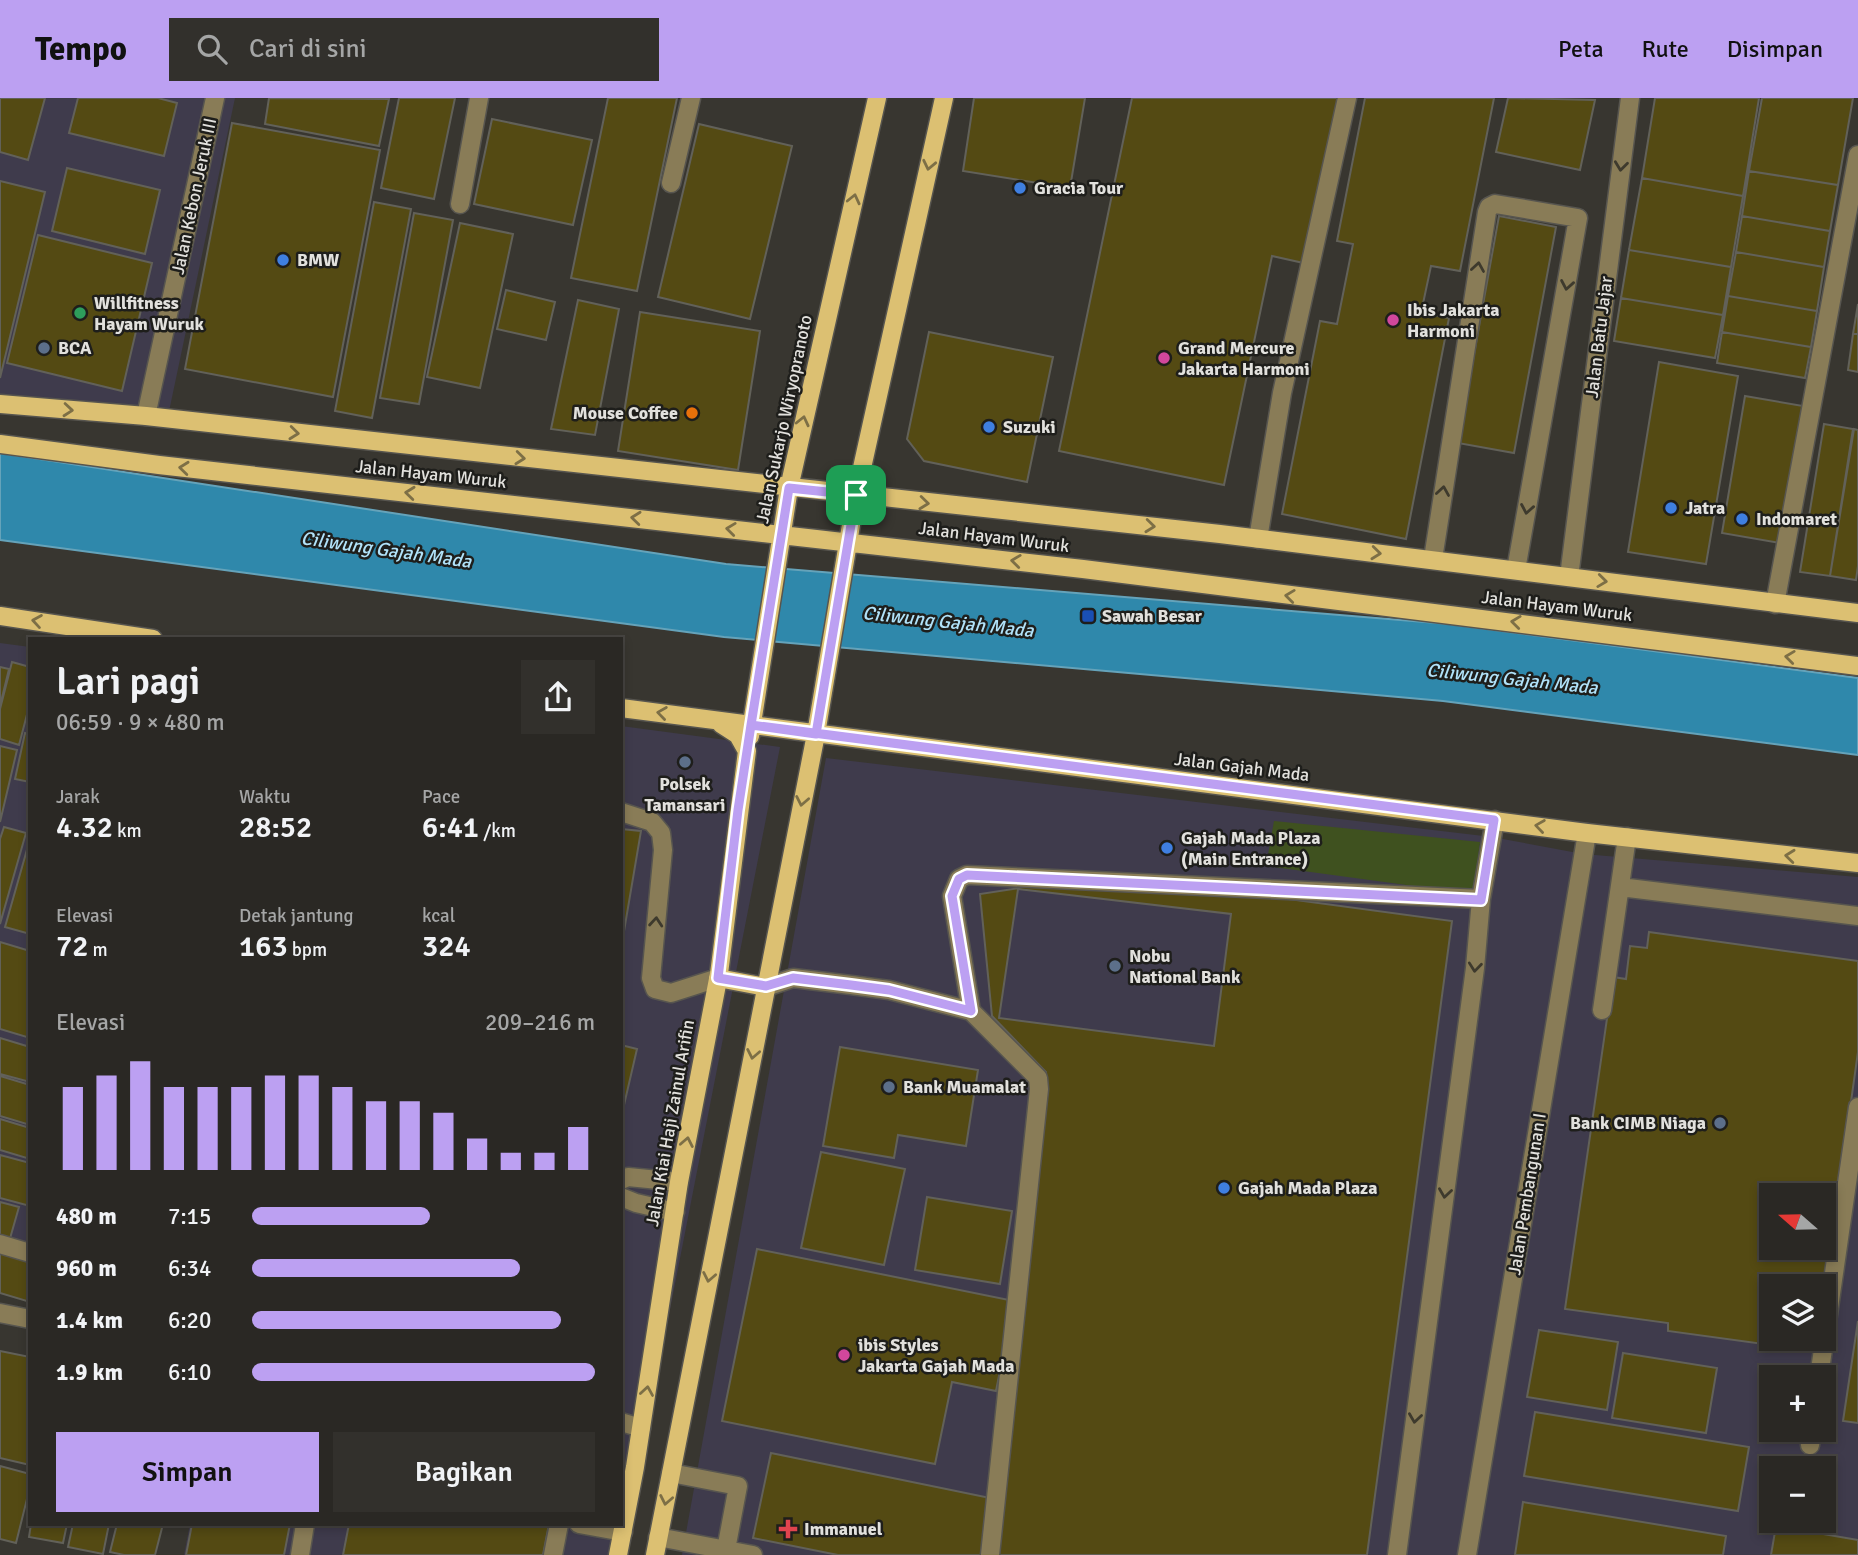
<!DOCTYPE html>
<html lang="id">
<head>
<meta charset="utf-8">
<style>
  body { margin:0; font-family:Signika,sans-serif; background:#32302c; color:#f1f3f6; height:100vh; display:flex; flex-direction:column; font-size:26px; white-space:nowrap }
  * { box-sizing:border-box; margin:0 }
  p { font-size:23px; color:#a5a6a6 }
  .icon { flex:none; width:38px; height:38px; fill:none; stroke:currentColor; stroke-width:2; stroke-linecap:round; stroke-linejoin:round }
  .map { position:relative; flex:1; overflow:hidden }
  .panel { position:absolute; left:28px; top:539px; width:595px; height:889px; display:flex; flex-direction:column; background:#2a2824; border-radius:0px; box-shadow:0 4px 10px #0003,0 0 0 2px #464441 }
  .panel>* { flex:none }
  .needle { width:46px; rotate:290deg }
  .tools { position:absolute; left:1759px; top:1085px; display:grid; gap:14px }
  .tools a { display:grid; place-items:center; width:77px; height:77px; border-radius:0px; background:#2a2824; box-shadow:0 4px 10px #0003,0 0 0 2px #464441; font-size:35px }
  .pin { position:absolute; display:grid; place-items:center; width:60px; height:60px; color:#fff; margin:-30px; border-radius:14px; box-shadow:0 4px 10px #0006 }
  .round { display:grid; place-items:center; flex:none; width:74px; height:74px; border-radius:0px; background:#32302c }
  .head { display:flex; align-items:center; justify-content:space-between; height:119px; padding:0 28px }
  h1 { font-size:38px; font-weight:600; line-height:52px }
  .figures { display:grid; grid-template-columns:repeat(3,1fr); gap:10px; height:119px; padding:7px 28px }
  .figures div { display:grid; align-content:center }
  .figures b { font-size:30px; font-weight:600 }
  .figures small { font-size:19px; font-weight:400 }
  .figures p { font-size:19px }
  .chart { height:196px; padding:14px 28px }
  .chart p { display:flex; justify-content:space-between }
  .chart svg { width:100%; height:126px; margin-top:7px; stroke:#bca0f2; stroke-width:6 }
  .button { display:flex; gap:14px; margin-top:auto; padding:14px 28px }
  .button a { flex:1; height:80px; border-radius:0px; background:#bca0f2; color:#111; font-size:28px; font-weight:600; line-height:80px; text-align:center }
  .button a+a { background:#32302c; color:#f1f3f6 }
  ul { padding:0 28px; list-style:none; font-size:23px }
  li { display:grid; grid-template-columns:112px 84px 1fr; align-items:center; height:52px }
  li i { height:18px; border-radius:9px; background:#bca0f2 }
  header { display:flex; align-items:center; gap:42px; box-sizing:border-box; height:98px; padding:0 35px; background:#bca0f2; color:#111 }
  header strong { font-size:33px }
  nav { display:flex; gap:38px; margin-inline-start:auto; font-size:24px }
  .search { width:490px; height:63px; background:#32302c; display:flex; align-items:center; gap:18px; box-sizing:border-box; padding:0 24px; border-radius:0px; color:#a5a6a6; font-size:26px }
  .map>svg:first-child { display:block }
  .commercial { fill:#3f3b4c; fill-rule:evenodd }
  .green { fill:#3f511f }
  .water { fill:#2f88ab; stroke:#65a3ba; stroke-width:2 }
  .building { fill:#544a13; stroke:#626159; stroke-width:2; fill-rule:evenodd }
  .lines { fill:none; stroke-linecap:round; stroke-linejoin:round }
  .minor-casing { stroke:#57554f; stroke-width:21 }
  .major-casing { stroke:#57554f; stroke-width:21 }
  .minor { stroke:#897c57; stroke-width:18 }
  .major { stroke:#dcc072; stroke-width:18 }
  .oneway { stroke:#7d6f46 }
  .oneway2 { stroke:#3e3a2d }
  .route-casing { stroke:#fff; stroke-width:14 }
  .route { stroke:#bca0f2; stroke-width:9 }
  .shop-dot { fill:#3f7fe0; stroke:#1e1e1b; stroke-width:2.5 }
  .leisure-dot { fill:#2e9e5b; stroke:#1e1e1b; stroke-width:2.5 }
  .hotel-dot { fill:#d1479c; stroke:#1e1e1b; stroke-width:2.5 }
  .service-dot { fill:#5c6f8a; stroke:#1e1e1b; stroke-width:2.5 }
  .food-dot { fill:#e8710a; stroke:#1e1e1b; stroke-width:2.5 }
  .transit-dot { fill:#1a4fb4; stroke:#1e1e1b; stroke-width:2.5 }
  .health-dot { fill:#e0444e; stroke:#1e1e1b; stroke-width:2.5 }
  .labels { text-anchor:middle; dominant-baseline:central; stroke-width:5; stroke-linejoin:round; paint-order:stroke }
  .poi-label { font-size:18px; font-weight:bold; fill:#e2e1dd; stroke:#1e1e1b; text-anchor:start }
  .street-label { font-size:18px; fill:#e2e1dd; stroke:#1e1e1b }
  .water-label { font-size:19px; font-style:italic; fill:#b1e3fa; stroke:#1e1e1b }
</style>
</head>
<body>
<header>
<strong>Tempo</strong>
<div class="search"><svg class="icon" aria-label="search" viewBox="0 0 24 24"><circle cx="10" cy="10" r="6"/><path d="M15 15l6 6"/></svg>Cari di sini</div>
<nav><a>Peta</a><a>Rute</a><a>Disimpan</a></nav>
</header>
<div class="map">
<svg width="1858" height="1457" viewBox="0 0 1858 1457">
  <rect width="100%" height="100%" fill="#383630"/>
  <path class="commercial" d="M0,0H235L167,323L0,299Z
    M0,545L30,549V1186L0,1178Z
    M621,628L780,649L622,1457H184L190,1426H621Z
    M826,660L1492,739L1583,756L1858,779V1457H682ZM1771,1097H1824V1150H1771ZM1771,1188H1824V1241H1771ZM1771,1279H1824V1332H1771ZM1771,1370H1824V1423H1771Z"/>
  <path class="green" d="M1274,723L1480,744L1473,796L1266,768Z"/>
  <path class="water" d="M0,355L726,466L1449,526L1858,580V657L1443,603L724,539L0,442Z"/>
  <path class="building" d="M0,0H45L28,62L0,54Z
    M78,0H158L177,5L164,58L69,35Z
    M269,0L389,1L379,48L265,26Z
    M399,0H455L434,101L381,90Z
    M608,0H677L637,193L571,180Z
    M974,0H1085L1070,90L963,73Z
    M1132,0H1342L1308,166L1272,158L1224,387L1059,353Z
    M1365,0H1494L1460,173L1431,168L1421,215L1449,220L1406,441L1282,416L1320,223L1337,226L1353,146L1337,143Z
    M1508,0L1595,2L1580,72L1496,54Z
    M1655,0H1759L1743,98L1642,80Z
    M1762,0H1853L1838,87L1749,73Z
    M492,21L592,42L573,127L474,106Z
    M232,25L380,52L333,299L185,271Z
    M699,26L792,48L750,221L658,199Z
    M67,70L160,92L145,156L52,133Z
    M1749,73L1838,87L1830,133L1742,118Z
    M1642,80L1743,98L1731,169L1629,152Z
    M0,83L45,94L0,280Z
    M374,104L411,111L372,320L335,313Z
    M414,115L453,122L419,306L380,300Z
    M1499,118L1556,129L1514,355L1458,345Z
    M1742,118L1830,133L1824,169L1736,154Z
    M460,125L513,136L480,290L427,279Z
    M38,137L152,165L122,293L7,265Z
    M1629,152L1731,169L1723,217L1621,200Z
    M1736,154L1824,169L1817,213L1728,198Z
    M506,192L555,204L546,242L497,231Z
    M1728,198L1817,213L1811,249L1722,234Z
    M1621,200L1723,217L1715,260L1614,243Z
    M578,202L619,211L595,337L551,331Z
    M1858,206V236H1853Z
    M640,214L760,233L738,372L618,353Z
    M929,234L1053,259L1027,384L924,363L907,341Z
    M1722,234L1811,249L1805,280L1717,265Z
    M1853,236H1858V274L1848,272Z
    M1659,264L1738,278L1706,466L1628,454Z
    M1745,298L1803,308L1780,445L1722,435Z
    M1824,326L1853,331L1830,478L1800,474Z
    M1854,331L1858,332V468L1856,482L1830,478Z
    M12,564L30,569V605L19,647L0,641V611Z
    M0,569L9,571L0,608Z
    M25,635L30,637V684L15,681Z
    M0,648L17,652L0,724Z
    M4,729L26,735L0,826V741Z
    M621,731L641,733L621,851Z
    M30,741V836L5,829Z
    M1058,784L1252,796L1452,823L1367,1457H998L1017,1205L1046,974L992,918L980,796Z
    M1018,791L1231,816L1214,948L999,920Z
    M1649,834L1858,863V954L1824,1195V1188H1771V1241H1817L1815,1253L1668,1233V1225L1565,1211L1613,879L1626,881L1630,848L1647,850ZM1771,1097H1824V1150H1771Z
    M0,844L30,853V940L0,931Z
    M0,940L30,949V984L0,976Z
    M621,947L637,951L621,1020Z
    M840,949L978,972L966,1048L898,1037L894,1060L823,1048Z
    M0,978L30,987V1027L0,1018Z
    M0,1021L30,1030V1061L0,1052Z
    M821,1054L905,1071L884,1167L801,1150Z
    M0,1057L30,1065V1108L0,1100Z
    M927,1099L1012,1113L1000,1186L915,1172Z
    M0,1104L19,1109L9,1144L0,1141Z
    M0,1151L30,1160V1204L0,1195Z
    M757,1151L1014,1203L996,1293L952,1284L935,1366L722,1323Z
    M1858,1223V1325L1843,1323Z
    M1539,1232L1618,1244L1607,1312L1527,1299Z
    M0,1253L30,1259V1367L0,1360Z
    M1623,1255L1717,1270L1706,1335L1612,1320Z
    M1535,1314L1749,1349L1738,1413L1524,1378Z
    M771,1355L995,1401L983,1457H838L753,1440Z
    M0,1368L30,1376V1389L16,1445L0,1441Z
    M1523,1404L1726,1438L1723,1457H1515Z
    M31,1426H67L63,1445L29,1439Z
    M73,1426H109L103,1456L68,1449Z
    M117,1426H163L155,1457H124L110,1454Z
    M192,1426H290L284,1457H186Z
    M349,1426H549L543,1457H343Z
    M1776,1428L1858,1442V1457H1771Z"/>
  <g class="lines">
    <defs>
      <path id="minor" d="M671,85L691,0
        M460,106L479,0
        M146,318L215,0
        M1258,441L1282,295L1347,0
        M1433,461L1487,114L1489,109L1495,106L1578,120L1516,472
        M1569,479L1630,0
        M1775,506L1858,57
        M621,714L652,724L661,735L663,752L651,880L655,891L671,895L718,880
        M1620,789L1858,818
        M766,889L793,880L851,887L889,892L971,913L1038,980L1039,991L990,1457
        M1602,912L1627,739
        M971,913L952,798L959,781L967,777L1481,801
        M621,1082L628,1079L679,1084
        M621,1099L636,1105L675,1114
        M0,1146L30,1155
        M0,1215L30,1221
        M1819,1279L1858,1009
        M621,1324L641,1330
        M1810,1347L1812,1332
        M671,1375L738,1388L725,1457
        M579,1426L623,1434
        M658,1439L753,1457
        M300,1457L305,1426
        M553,1457L559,1426
        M1397,1457L1475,870L1481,801L1495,722
        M1467,1457L1587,735"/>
      <path id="major" d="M0,306L146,318L1220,436L1858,515
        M0,346L159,367L1083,471L1858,568
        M0,518L153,541
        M621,610L1587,735L1858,765
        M750,638L789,390L877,0
        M718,880L766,889
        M618,1457L635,1369L679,1084L719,876L747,653L738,637L721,626
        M655,1457L816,636L856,397L944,0"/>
    </defs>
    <use href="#minor" class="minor-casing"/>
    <use href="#major" class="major-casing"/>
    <use href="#minor" class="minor"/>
    <use href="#major" class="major"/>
  </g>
  <defs><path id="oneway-chevron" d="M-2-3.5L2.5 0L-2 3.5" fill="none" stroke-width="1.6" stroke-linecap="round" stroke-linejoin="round" transform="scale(1.75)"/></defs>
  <g class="oneway">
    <use href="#oneway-chevron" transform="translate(929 67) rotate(102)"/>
    <use href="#oneway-chevron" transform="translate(854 101) rotate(-77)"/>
    <use href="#oneway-chevron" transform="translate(68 312) rotate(5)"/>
    <use href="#oneway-chevron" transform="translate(803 323) rotate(-77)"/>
    <use href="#oneway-chevron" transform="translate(294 335) rotate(6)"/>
    <use href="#oneway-chevron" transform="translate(520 360) rotate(6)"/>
    <use href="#oneway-chevron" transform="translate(184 370) rotate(-174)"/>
    <use href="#oneway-chevron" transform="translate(410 395) rotate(-174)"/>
    <use href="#oneway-chevron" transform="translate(924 405) rotate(6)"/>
    <use href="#oneway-chevron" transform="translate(636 420) rotate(-174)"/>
    <use href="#oneway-chevron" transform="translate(1150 428) rotate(6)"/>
    <use href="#oneway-chevron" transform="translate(731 431) rotate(-173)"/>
    <use href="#oneway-chevron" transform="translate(1376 455) rotate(6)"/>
    <use href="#oneway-chevron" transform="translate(1016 463) rotate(-173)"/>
    <use href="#oneway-chevron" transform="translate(1602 483) rotate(7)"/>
    <use href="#oneway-chevron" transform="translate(1290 498) rotate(-173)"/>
    <use href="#oneway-chevron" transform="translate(37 523) rotate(-171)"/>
    <use href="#oneway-chevron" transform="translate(1516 524) rotate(-173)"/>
    <use href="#oneway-chevron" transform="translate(1790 559) rotate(-173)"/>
    <use href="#oneway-chevron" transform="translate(662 615) rotate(-172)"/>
    <use href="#oneway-chevron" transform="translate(802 703) rotate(101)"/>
    <use href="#oneway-chevron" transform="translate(1540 728) rotate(-172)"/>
    <use href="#oneway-chevron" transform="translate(1790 758) rotate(-174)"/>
    <use href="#oneway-chevron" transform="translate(753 956) rotate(101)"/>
    <use href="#oneway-chevron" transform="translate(687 1044) rotate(-79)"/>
    <use href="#oneway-chevron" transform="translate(709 1179) rotate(101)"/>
    <use href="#oneway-chevron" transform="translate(647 1293) rotate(-81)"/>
    <use href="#oneway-chevron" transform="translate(666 1402) rotate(101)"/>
  </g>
  <g class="oneway2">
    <use href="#oneway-chevron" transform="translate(1621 68) rotate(97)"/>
    <use href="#oneway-chevron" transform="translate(1478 169) rotate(-81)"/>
    <use href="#oneway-chevron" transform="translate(1567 187) rotate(100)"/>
    <use href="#oneway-chevron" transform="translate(1443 393) rotate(-81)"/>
    <use href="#oneway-chevron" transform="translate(1527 411) rotate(100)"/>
    <use href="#oneway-chevron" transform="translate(656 824) rotate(-85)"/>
    <use href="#oneway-chevron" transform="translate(1475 869) rotate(96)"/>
    <use href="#oneway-chevron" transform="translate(1445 1095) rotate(98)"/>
    <use href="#oneway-chevron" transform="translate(1415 1320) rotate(98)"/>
  </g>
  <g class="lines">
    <defs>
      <path id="route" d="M856,397L816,636L751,627L738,712L718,880L766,888L793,880L851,887L889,892L971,913L952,798L959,781L967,777L1481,802L1494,722C1247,691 999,660 751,627L789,390L856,397"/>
    </defs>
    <use href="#route" class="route-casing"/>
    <use href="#route" class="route"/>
  </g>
  <g class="shop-dot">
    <circle cx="1020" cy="90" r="7"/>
    <circle cx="283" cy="162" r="7"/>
    <circle cx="989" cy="329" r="7"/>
    <circle cx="1671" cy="410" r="7"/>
    <circle cx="1742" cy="421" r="7"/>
    <circle cx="1167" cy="750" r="7"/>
    <circle cx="1224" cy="1090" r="7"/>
  </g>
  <circle class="leisure-dot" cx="80" cy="215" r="7"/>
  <g class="hotel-dot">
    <circle cx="1393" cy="222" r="7"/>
    <circle cx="1164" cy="260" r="7"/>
    <circle cx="844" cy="1257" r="7"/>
  </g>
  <g class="service-dot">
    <circle cx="44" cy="250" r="7"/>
    <circle cx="685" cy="664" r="7"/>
    <circle cx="1115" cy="868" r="7"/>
    <circle cx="889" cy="989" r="7"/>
    <circle cx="1720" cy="1025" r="7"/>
  </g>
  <circle class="food-dot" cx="692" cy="315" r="7"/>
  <rect class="transit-dot" x="1081" y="511" width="14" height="14" rx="3.5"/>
  <path class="health-dot" d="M784.5 1420.5h7v7h7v7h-7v7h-7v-7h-7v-7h7z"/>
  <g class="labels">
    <g class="poi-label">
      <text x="1034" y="90">Gracia Tour</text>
      <text x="297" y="162">BMW</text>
      <text x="94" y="205">Willfitness<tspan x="94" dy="21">Hayam Wuruk</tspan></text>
      <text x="1407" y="212">Ibis Jakarta<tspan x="1407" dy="21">Harmoni</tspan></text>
      <text x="58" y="250">BCA</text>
      <text x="1178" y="250">Grand Mercure<tspan x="1178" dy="21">Jakarta Harmoni</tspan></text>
      <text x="678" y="315" text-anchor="end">Mouse Coffee</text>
      <text x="1003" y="329">Suzuki</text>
      <text x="1685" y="410">Jatra</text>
      <text x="1756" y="421">Indomaret</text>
      <text x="1102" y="518">Sawah Besar</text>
      <text x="685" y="686" text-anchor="middle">Polsek<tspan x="685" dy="21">Tamansari</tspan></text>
      <text x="1181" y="740">Gajah Mada Plaza<tspan x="1181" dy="21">(Main Entrance)</tspan></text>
      <text x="1129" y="858">Nobu<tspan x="1129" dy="21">National Bank</tspan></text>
      <text x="903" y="989">Bank Muamalat</text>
      <text x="1706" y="1025" text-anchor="end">Bank CIMB Niaga</text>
      <text x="1238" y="1090">Gajah Mada Plaza</text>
      <text x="858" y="1247">ibis Styles<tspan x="858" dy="21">Jakarta Gajah Mada</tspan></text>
      <text x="804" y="1431">Immanuel</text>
    </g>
    <g class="street-label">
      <text transform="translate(194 98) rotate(-78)">Jalan Kebon Jeruk III</text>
      <text transform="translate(1599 239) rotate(-83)">Jalan Batu Jajar</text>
      <text transform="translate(784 321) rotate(-78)">Jalan Sukarjo Wiryopranoto</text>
      <text transform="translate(431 376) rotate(6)">Jalan Hayam Wuruk</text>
      <text transform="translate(994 439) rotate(7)">Jalan Hayam Wuruk</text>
      <text transform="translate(1557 508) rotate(7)">Jalan Hayam Wuruk</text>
      <text transform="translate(1242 669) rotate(7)">Jalan Gajah Mada</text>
      <text transform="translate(670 1025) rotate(-80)">Jalan Kiai Haji Zainul Arifin</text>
      <text transform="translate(1527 1096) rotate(-81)">Jalan Pembangunan I</text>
    </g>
    <g class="water-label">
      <text transform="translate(386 452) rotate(8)">Ciliwung Gajah Mada</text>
      <text transform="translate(948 524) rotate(6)">Ciliwung Gajah Mada</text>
      <text transform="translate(1512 581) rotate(6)">Ciliwung Gajah Mada</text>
    </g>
  </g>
</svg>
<div class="tools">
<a><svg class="needle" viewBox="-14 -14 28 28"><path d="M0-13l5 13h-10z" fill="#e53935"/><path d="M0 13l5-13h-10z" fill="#a5a6a6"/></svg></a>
<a><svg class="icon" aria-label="layers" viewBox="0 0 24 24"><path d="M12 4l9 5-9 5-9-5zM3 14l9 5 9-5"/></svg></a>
<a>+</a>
<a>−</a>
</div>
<div class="pin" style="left:856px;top:397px;background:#1e9e55"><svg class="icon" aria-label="arrive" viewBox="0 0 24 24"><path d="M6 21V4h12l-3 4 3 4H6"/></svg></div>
<section class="panel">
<div class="head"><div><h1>Lari pagi</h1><p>06:59 · 9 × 480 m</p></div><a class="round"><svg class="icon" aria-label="share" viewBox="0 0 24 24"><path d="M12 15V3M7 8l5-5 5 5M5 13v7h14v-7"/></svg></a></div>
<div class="figures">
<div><p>Jarak</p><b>4.32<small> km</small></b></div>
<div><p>Waktu</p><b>28:52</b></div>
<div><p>Pace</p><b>6:41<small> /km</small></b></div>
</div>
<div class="figures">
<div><p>Elevasi</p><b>72<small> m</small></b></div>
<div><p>Detak jantung</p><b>163<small> bpm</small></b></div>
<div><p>kcal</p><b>324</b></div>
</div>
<div class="chart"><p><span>Elevasi</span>209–216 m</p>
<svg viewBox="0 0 160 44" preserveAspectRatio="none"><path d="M5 44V15M15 44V11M25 44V6M35 44V15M45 44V15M55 44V15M65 44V11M75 44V11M85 44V15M95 44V20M105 44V20M115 44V24M125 44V33M135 44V38M145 44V38M155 44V29"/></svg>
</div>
<ul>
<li><b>480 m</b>7:15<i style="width:52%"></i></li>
<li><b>960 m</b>6:34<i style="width:78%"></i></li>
<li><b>1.4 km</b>6:20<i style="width:90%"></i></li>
<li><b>1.9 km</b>6:10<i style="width:100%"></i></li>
</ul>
<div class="button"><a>Simpan</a><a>Bagikan</a></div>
</section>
</div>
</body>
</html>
